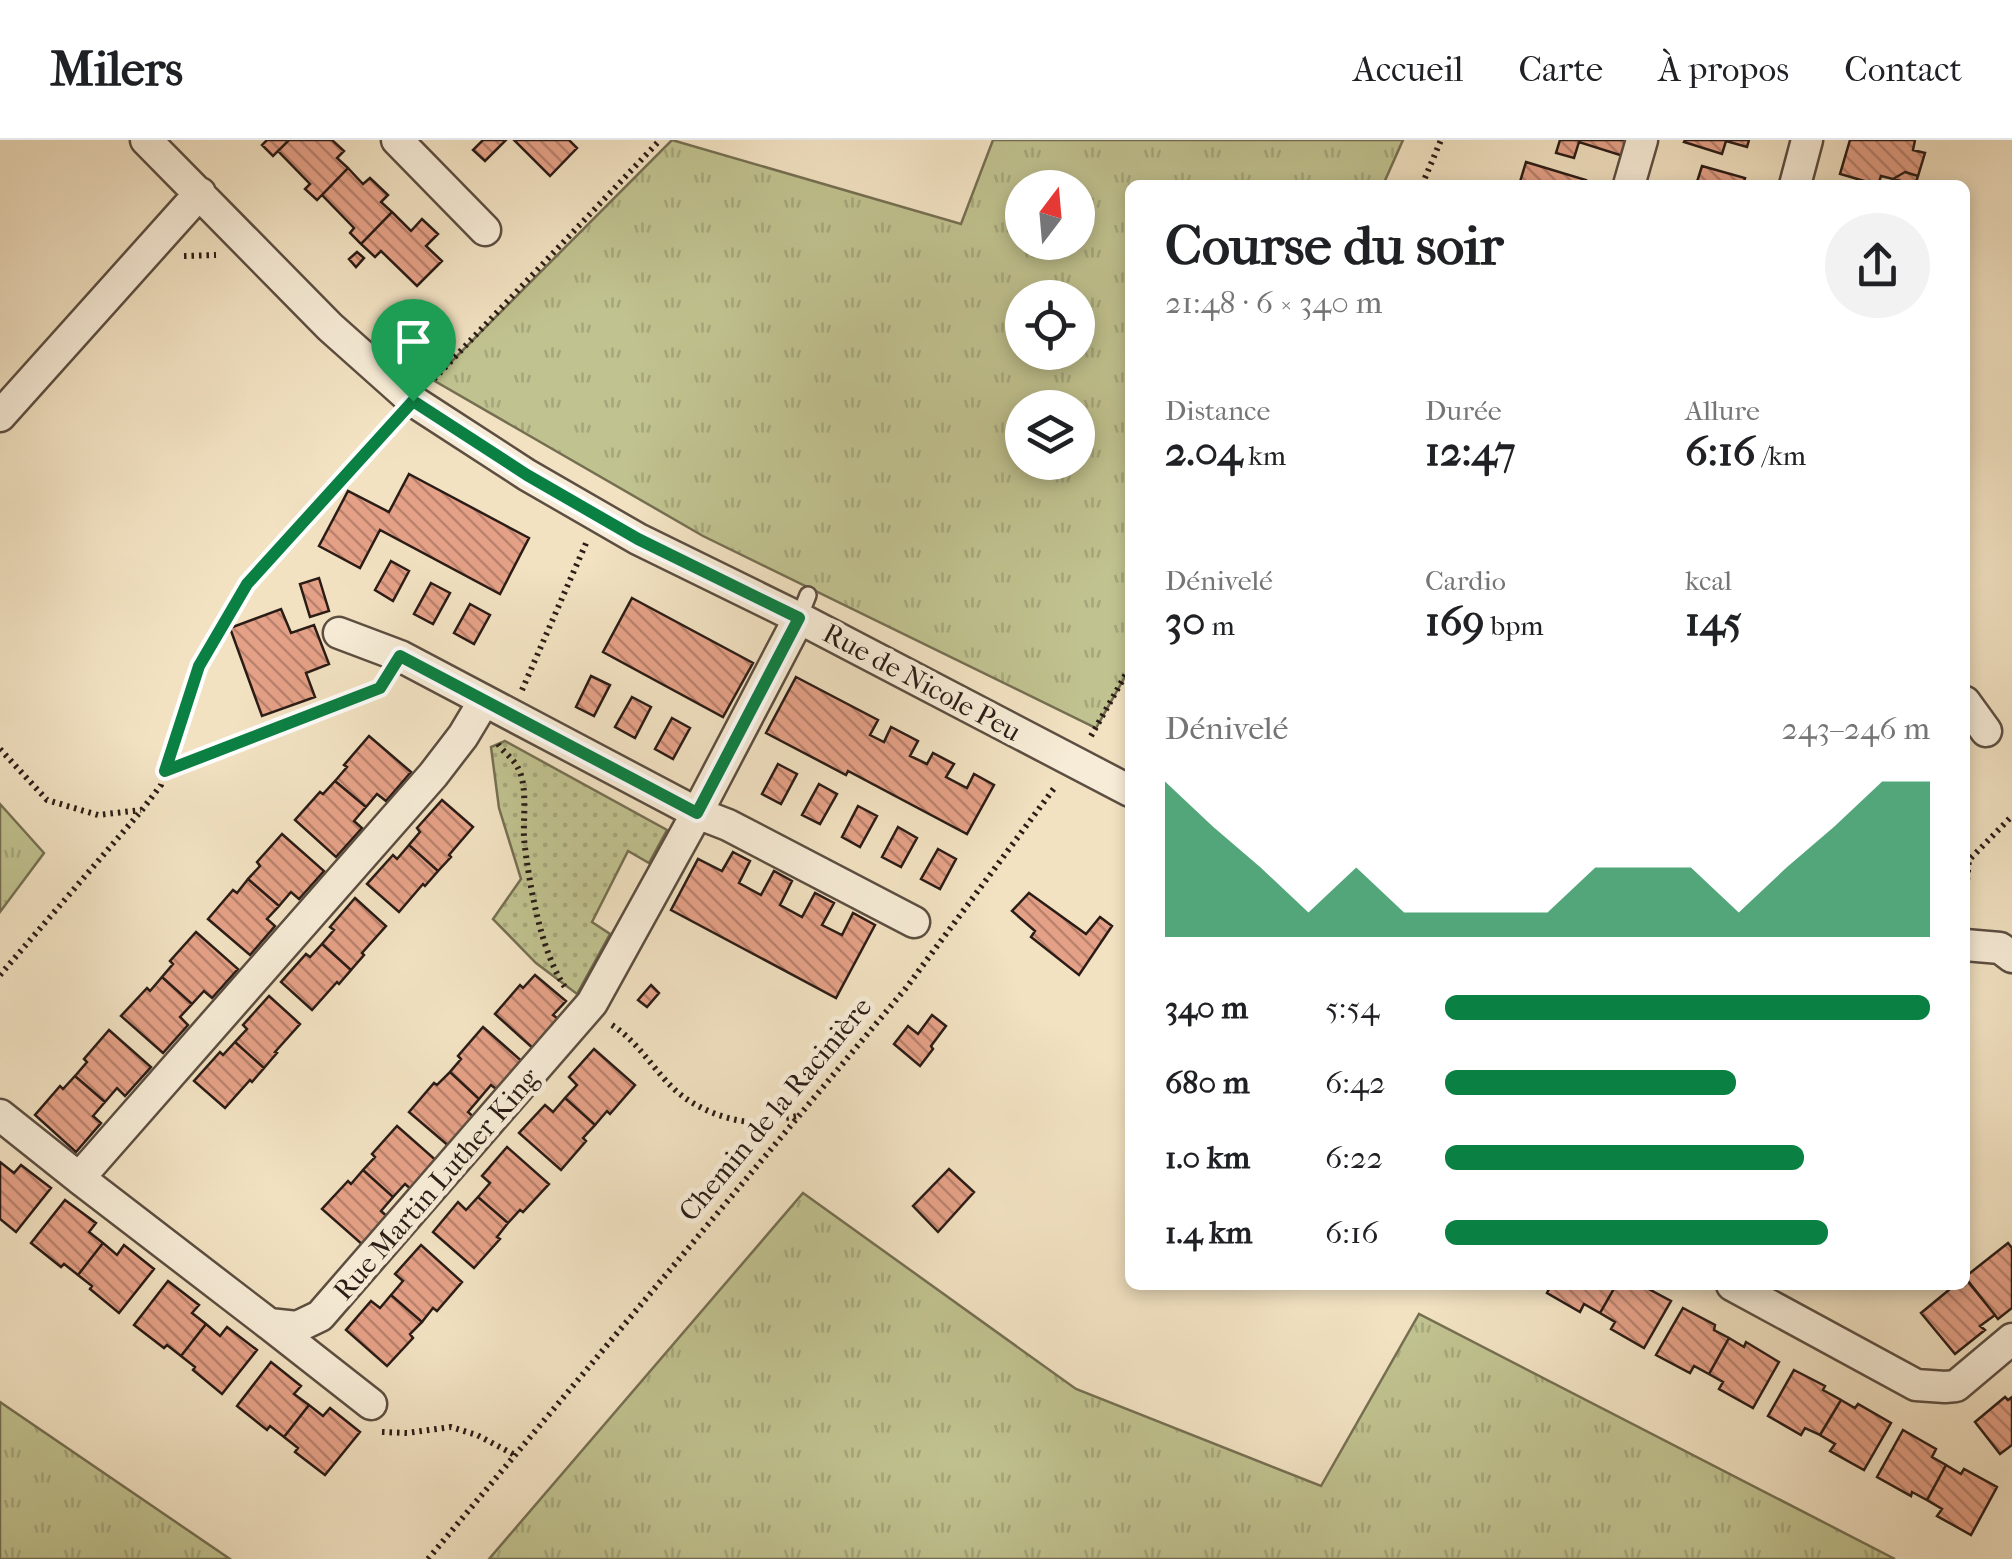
<!DOCTYPE html>
<html lang="fr">
<head>
<meta charset="utf-8">
<style>
  body { margin:0; font-family:"IM FELL French Canon",serif; background:#f2f2f2; color:#202124; height:100vh; display:flex; flex-direction:column; font-size:38px; white-space:nowrap }
  * { box-sizing:border-box; margin:0 }
  p { font-size:32px; color:#757577 }
  .icon { flex:none; width:55px; height:55px; fill:none; stroke:currentColor; stroke-width:2; stroke-linecap:round; stroke-linejoin:round }
  .map { position:relative; flex:1; overflow:hidden }
  .drawer { position:absolute; left:1125px; top:40px; width:845px; height:1110px; display:flex; flex-direction:column; background:#fff; border-radius:15px; box-shadow:0 5px 15px #0003 }
  .drawer>* { flex:none }
  .needle { width:65px; rotate:16deg }
  .controls { position:absolute; left:1005px; top:30px; display:grid; gap:20px }
  .controls a { display:grid; place-items:center; width:90px; height:90px; border-radius:50%; background:#fff; box-shadow:0 5px 15px #0003; font-size:50px }
  .pin { position:absolute; display:grid; place-items:center; width:85px; height:85px; color:#fff; margin:-102px -42px; border-radius:50% 50% 50% 0; rotate:-45deg; box-shadow:0 0 10px #0007 }
  .pin .icon { rotate:45deg }
  .round { display:grid; place-items:center; flex:none; width:105px; height:105px; border-radius:52px; background:#f2f2f2 }
  .head { display:flex; align-items:center; justify-content:space-between; height:170px; padding:0 40px }
  h1 { font-size:55px; font-weight:800; line-height:75px }
  .stats { display:grid; grid-template-columns:repeat(3,1fr); gap:15px; height:170px; padding:10px 40px }
  .stats div { display:grid; align-content:center }
  .stats b { font-size:42px; font-weight:800 }
  .stats small { font-size:28px; font-weight:400 }
  .stats p { font-size:28px }
  .chart { height:280px; padding:20px 40px }
  .chart p { display:flex; justify-content:space-between }
  .chart svg { width:100%; height:180px; margin-top:10px; fill:#0b8043; opacity:.7 }
  ul { padding:0 40px; list-style:none; font-size:32px }
  li { display:grid; grid-template-columns:160px 120px 1fr; align-items:center; height:75px }
  li i { height:25px; border-radius:12px; background:#0b8043 }
  header { display:flex; align-items:center; gap:60px; box-sizing:border-box; height:140px; padding:0 50px; background:#fff; border-bottom:2px solid #e0e0e0 }
  header strong { font-size:48px }
  nav { display:flex; gap:55px; margin-inline-start:auto; font-size:35px }
  .map>svg:first-child { display:block }
  .grass { fill:url(#grass-tufts); stroke:#756f52; stroke-width:2.5; fill-rule:evenodd }
  .park { fill:url(#park-dots); stroke:#756f52; stroke-width:2.5 }
  .building { fill:url(#building-back-hatch); stroke:#2a1c16; stroke-width:2.5 }
  .lines { fill:none; stroke-linecap:round; stroke-linejoin:round }
  .service-casing { stroke:#5c4e41; stroke-width:20 }
  .minor-casing { stroke:#5c4e41; stroke-width:35 }
  .path { stroke:#2a1c16; stroke-width:6; stroke-dasharray:2.5 5; stroke-linecap:butt }
  .service { stroke:#f7ecd7; stroke-width:15 }
  .minor { stroke:#f7ecd7; stroke-width:30 }
  .route-casing { stroke:#fff; stroke-width:20 }
  .route { stroke:#0b8043; stroke-width:12 }
  .labels { text-anchor:middle; dominant-baseline:central; stroke-width:10; stroke-linejoin:round; paint-order:stroke }
  .street-label { font-size:28px; fill:#2a1c16; stroke:#f7ecd7 }
</style>
</head>
<body>
<header>
<strong>Milers</strong>
<nav><a>Accueil</a><a>Carte</a><a>À propos</a><a>Contact</a></nav>
</header>
<div class="map">
<svg width="2012" height="1419" viewBox="0 0 2012 1419">
  <defs>
    <pattern id="grass-tufts" width="24" height="20" patternUnits="userSpaceOnUse" patternTransform="scale(2.5)"><rect width="24" height="20" fill="#c0c28f"/><path d="M3 7l-1-3M5 7V3M7 7l1-3M15 17l-1-3M17 17v-4M19 17l1-3" fill="none" stroke="#a5a67b"/></pattern>
    <pattern id="park-dots" width="8" height="8" patternUnits="userSpaceOnUse" patternTransform="scale(2.5)"><rect width="8" height="8" fill="#c0c28f"/><path d="M2 2h.1M6 6h.1" fill="none" stroke="#a5a67b" stroke-width="1.8" stroke-linecap="round"/></pattern>
    <pattern id="building-back-hatch" width="6" height="6" patternUnits="userSpaceOnUse" patternTransform="scale(2.5)"><rect width="6" height="6" fill="#e5a187"/><path d="M-1 5l2 2M0 0l6 6M5-1l2 2" fill="none" stroke="#ba826d"/></pattern>
  </defs>
  <rect width="100%" height="100%" fill="#f2e2c2"/>
  <filter id="stains"><feTurbulence type="fractalNoise" baseFrequency=".002" numOctaves="4"/><feColorMatrix values="0 0 0 0 .2 0 0 0 0 .09 0 0 0 0 .02 0 0 0 .5 -.17"/></filter>
  <radialGradient id="worn" r=".72"><stop offset=".6" stop-color="#630" stop-opacity="0"/><stop offset="1" stop-color="#630" stop-opacity=".3"/></radialGradient>
  <path class="grass" d="M672,0L961,84L993,0H1403L1383,45H1130V528L1096,588L703,396L433,240ZM1022,48H1078V102H1022ZM1022,158H1078V212H1022ZM1022,268H1078V322H1022Z
    M0,664L44,713L0,772Z
    M803,1053L1076,1249L1321,1346L1419,1174L1895,1419H489Z
    M0,1262L230,1419H0Z"/>
  <path class="park" d="M505,601L667,690L649,723L628,711L592,782L610,794L577,854L536,823L493,779L521,739L499,668L491,607Z"/>
  <path class="building" d="M267,0H289L273,16L262,5Z
    M289,0H332L344,11L337,18L348,28L317,60L305,49L310,44L278,11Z
    M483,0H506L485,21L473,10Z
    M514,0H569L577,8L550,36Z
    M1560,0H1628L1623,16L1579,2L1574,18L1556,13Z
    M1685,0H1749L1747,7L1726,1L1722,14L1684,2Z
    M1850,0H1915L1913,10L1925,13L1918,36L1905,32L1893,39L1881,36L1878,45L1840,34Z
    M1526,22L1586,40L1585,45H1519Z
    M1702,26L1745,38L1743,45H1696Z
    M348,28L363,44L370,38L388,55L381,62L392,72L361,104L350,93L354,88L322,55Z
    M1905,32L1918,36L1915,45L1893,39Z
    M392,72L411,91L422,79L438,94L426,106L442,121L417,146L381,111L375,117L361,104Z
    M357,112L364,118L356,127L349,119Z
    M409,334L529,398L500,454L380,390L360,428L319,406L348,351L389,372Z
    M391,421L409,431L393,461L375,450Z
    M319,438L329,471L310,477L300,444Z
    M431,443L450,453L433,484L414,474Z
    M632,458L753,523L723,577L603,512Z
    M470,464L490,475L474,504L454,493Z
    M281,469L291,493L314,485L329,524L306,533L315,557L262,576L230,488Z
    M591,536L610,545L594,576L576,567Z
    M796,537L878,580L870,595L884,602L891,587L918,601L910,616L927,624L933,613L954,624L946,637L967,648L974,634L994,645L967,694L848,631L846,635L766,593Z
    M632,557L651,567L635,598L615,587Z
    M672,578L690,588L673,619L655,609Z
    M369,596L411,632L386,661L377,654L366,667L335,641L347,627L344,625Z
    M778,624L797,634L781,664L762,654Z
    M335,641L366,667L354,681L362,688L336,717L295,680L320,652L323,654Z
    M819,644L837,654L820,684L802,675Z
    M442,660L473,687L449,715L451,717L438,731L409,705L420,692L417,688Z
    M858,666L877,676L860,707L842,697Z
    M898,687L917,698L901,727L882,717Z
    M282,694L324,731L299,759L291,752L279,766L248,739L260,726L257,722Z
    M409,705L438,731L425,746L423,744L399,772L367,744L393,715L397,719Z
    M938,709L956,719L940,749L921,739Z
    M733,712L750,721L739,743L761,755L774,731L792,741L780,765L802,777L815,753L834,763L822,785L842,795L853,773L875,785L836,858L671,770L698,719L722,731Z
    M248,739L279,766L267,779L275,786L250,815L208,779L233,750L237,753Z
    M1029,753L1086,794L1100,777L1112,786L1079,835L1031,797L1035,791L1012,771Z
    M355,758L386,786L362,813L364,815L351,830L322,804L334,790L330,787Z
    M196,792L238,829L212,858L204,851L192,864L162,837L173,824L170,821Z
    M322,804L351,830L339,844L337,842L312,870L281,842L306,814L310,817Z
    M535,835L566,861L553,875L562,882L536,911L495,874L520,845L523,848Z
    M162,837L192,864L180,877L188,885L163,913L121,876L147,848L150,851Z
    M651,845L659,853L647,867L638,860Z
    M269,856L300,884L275,912L277,913L264,928L235,902L247,889L243,885Z
    M932,875L946,886L931,906L933,909L920,926L894,904L908,886L918,894Z
    M483,887L525,924L500,952L491,945L479,959L450,932L461,919L458,916Z
    M109,890L151,927L125,956L117,948L105,962L75,936L87,922L84,919Z
    M235,902L264,928L252,942L250,940L225,968L194,941L220,912L223,915Z
    M594,909L635,945L610,974L607,971L595,985L565,958L577,945L569,937Z
    M450,932L479,959L468,972L476,979L451,1008L409,972L434,943L437,945Z
    M75,936L105,962L93,976L101,983L76,1012L35,975L60,946L63,949Z
    M565,958L595,985L583,998L586,1001L561,1030L519,993L545,965L553,972Z
    M397,986L438,1022L413,1051L405,1044L393,1057L363,1030L375,1017L372,1014Z
    M507,1007L549,1044L523,1072L520,1070L508,1083L478,1057L490,1043L482,1036Z
    M0,1022L14,1033L21,1025L51,1048L16,1092L0,1079Z
    M949,1029L974,1052L938,1092L913,1066Z
    M363,1030L393,1057L381,1071L389,1078L364,1106L322,1069L348,1041L351,1044Z
    M478,1057L508,1083L497,1097L500,1099L474,1128L433,1092L458,1062L466,1070Z
    M65,1060L96,1083L89,1092L103,1103L78,1135L64,1124L61,1127L31,1103Z
    M103,1103L117,1115L124,1105L154,1129L119,1173L90,1149L92,1146L78,1135Z
    M2008,1103L2012,1108V1168L1998,1179L1965,1137Z
    M421,1105L462,1142L437,1171L433,1168L422,1182L391,1155L403,1141L395,1134Z
    M1965,1138L1995,1175L1980,1186L1985,1190L1955,1214L1921,1173L1950,1149L1957,1145H1965Z
    M168,1141L199,1165L192,1173L206,1184L181,1216L167,1205L164,1208L134,1185Z
    M1551,1145H1616L1600,1173L1584,1164L1580,1172L1547,1153Z
    M1616,1145H1641L1671,1161L1644,1208L1611,1189L1615,1182L1600,1173Z
    M391,1155L422,1182L410,1194L413,1198L387,1226L346,1190L371,1161L380,1168Z
    M1683,1168L1715,1185L1714,1190L1729,1198L1709,1234L1694,1226L1690,1233L1656,1215Z
    M206,1184L220,1196L227,1187L257,1210L222,1254L193,1230L195,1227L181,1216Z
    M1729,1198L1744,1207L1746,1202L1779,1222L1753,1268L1719,1249L1723,1242L1709,1234Z
    M271,1222L301,1246L294,1254L309,1265L284,1297L270,1286L267,1290L237,1266Z
    M1794,1230L1825,1246L1823,1250L1841,1260L1820,1295L1805,1288L1801,1295L1768,1276Z
    M2005,1257L2008,1260L2012,1257V1305L2000,1314L1975,1282Z
    M1841,1260L1855,1268L1858,1264L1891,1283L1864,1330L1830,1311L1835,1304L1820,1295Z
    M309,1265L323,1276L330,1268L360,1292L325,1335L295,1312L298,1308L284,1297Z
    M1903,1290L1936,1309L1932,1317L1946,1325L1927,1360L1912,1352L1911,1356L1877,1337Z
    M1946,1325L1961,1334L1964,1329L1997,1347L1971,1395L1937,1376L1942,1369L1927,1360Z"/>
  <g class="lines">
    <defs>
      <path id="service" d="M799,478L808,455"/>
      <path id="minor" d="M146,0L330,187L413,261L527,335L638,399L799,478L1130,651
        M397,0L485,90
        M1629,45L1642,0
        M1795,45L1807,0
        M0,276L200,53
        M339,493L400,516L697,673L728,685L914,782
        M484,561L463,596L433,635L79,1038L269,1184L297,1187L320,1176L592,863L697,673L799,478
        M1965,562L1986,591
        M1965,805L2000,808L2012,817
        M0,975L79,1038
        M1732,1145L1916,1245L1945,1247L1956,1246L2012,1199
        M269,1184L371,1264"/>
    </defs>
    <use href="#service" class="service-casing"/>
    <use href="#minor" class="minor-casing"/>
    <path class="path" d="M1422,45L1441,0
      M184,116L216,115
      M434,239L660,0
      M522,550L587,401
      M1091,596L1130,527
      M498,604C503,612 514,619 518,628C528,646 523,679 524,699C529,743 541,815 567,850
      M0,609L47,660L98,675L141,670
      M166,631L380,548L384,541
      M1965,762L1969,720L2012,676
      M0,835L142,670L161,645L199,526L247,444L395,281
      M612,885C637,901 651,926 672,947C693,968 730,983 759,982C772,981 785,978 798,976
      M382,1292L407,1293L451,1287L477,1295L515,1315
      M428,1419L906,848L1055,647"/>
    <use href="#service" class="service"/>
    <use href="#minor" class="minor"/>
  </g>
  <g class="lines">
    <defs>
      <path id="route" d="M413,261L527,335L638,399L799,478L697,673L400,516L380,548L165,631L199,526L247,444Z"/>
    </defs>
    <use href="#route" class="route-casing"/>
    <use href="#route" class="route"/>
  </g>
  <g class="labels">
    <g class="street-label">
      <text transform="translate(922 542) rotate(28)">Rue de Nicole Peu</text>
      <text transform="translate(775 969) rotate(-50)">Chemin de la Racinière</text>
      <text transform="translate(436 1044) rotate(-49)">Rue Martin Luther King</text>
    </g>
  </g>
  <rect width="100%" height="100%" filter="url(#stains)"/>
  <rect width="100%" height="100%" fill="url(#worn)"/>
</svg>
<div class="controls">
<a><svg class="needle" viewBox="-14 -14 28 28"><path d="M0-13l5 13h-10z" fill="#e53935"/><path d="M0 13l5-13h-10z" fill="#757577"/></svg></a>
<a><svg class="icon" aria-label="locate" viewBox="0 0 24 24"><circle cx="12" cy="12" r="6"/><path d="M12 2v4M12 18v4M2 12h4M18 12h4"/></svg></a>
<a><svg class="icon" aria-label="layers" viewBox="0 0 24 24"><path d="M12 4l9 5-9 5-9-5zM3 14l9 5 9-5"/></svg></a>
</div>
<div class="pin" style="left:413px;top:261px;background:#1e9e55"><svg class="icon" aria-label="arrive" viewBox="0 0 24 24"><path d="M6 21V4h12l-3 4 3 4H6"/></svg></div>
<section class="drawer">
<div class="head"><div><h1>Course du soir</h1><p>21:48 · 6 × 340 m</p></div><a class="round"><svg class="icon" aria-label="share" viewBox="0 0 24 24"><path d="M12 15V3M7 8l5-5 5 5M5 13v7h14v-7"/></svg></a></div>
<div class="stats">
<div><p>Distance</p><b>2.04<small> km</small></b></div>
<div><p>Durée</p><b>12:47</b></div>
<div><p>Allure</p><b>6:16<small> /km</small></b></div>
</div>
<div class="stats">
<div><p>Dénivelé</p><b>30<small> m</small></b></div>
<div><p>Cardio</p><b>169<small> bpm</small></b></div>
<div><p>kcal</p><b>145</b></div>
</div>
<div class="chart"><p><span>Dénivelé</span>243–246 m</p>
<svg viewBox="0 0 160 44" preserveAspectRatio="none"><path d="M0 44V6L10 17L20 27L30 38L40 27L50 38L60 38L70 38L80 38L90 27L100 27L110 27L120 38L130 27L140 17L150 6L160 6V44z"/></svg>
</div>
<ul>
<li><b>340 m</b>5:54<i style="width:100%"></i></li>
<li><b>680 m</b>6:42<i style="width:60%"></i></li>
<li><b>1.0 km</b>6:22<i style="width:74%"></i></li>
<li><b>1.4 km</b>6:16<i style="width:79%"></i></li>
</ul>
</section>
</div>
</body>
</html>
